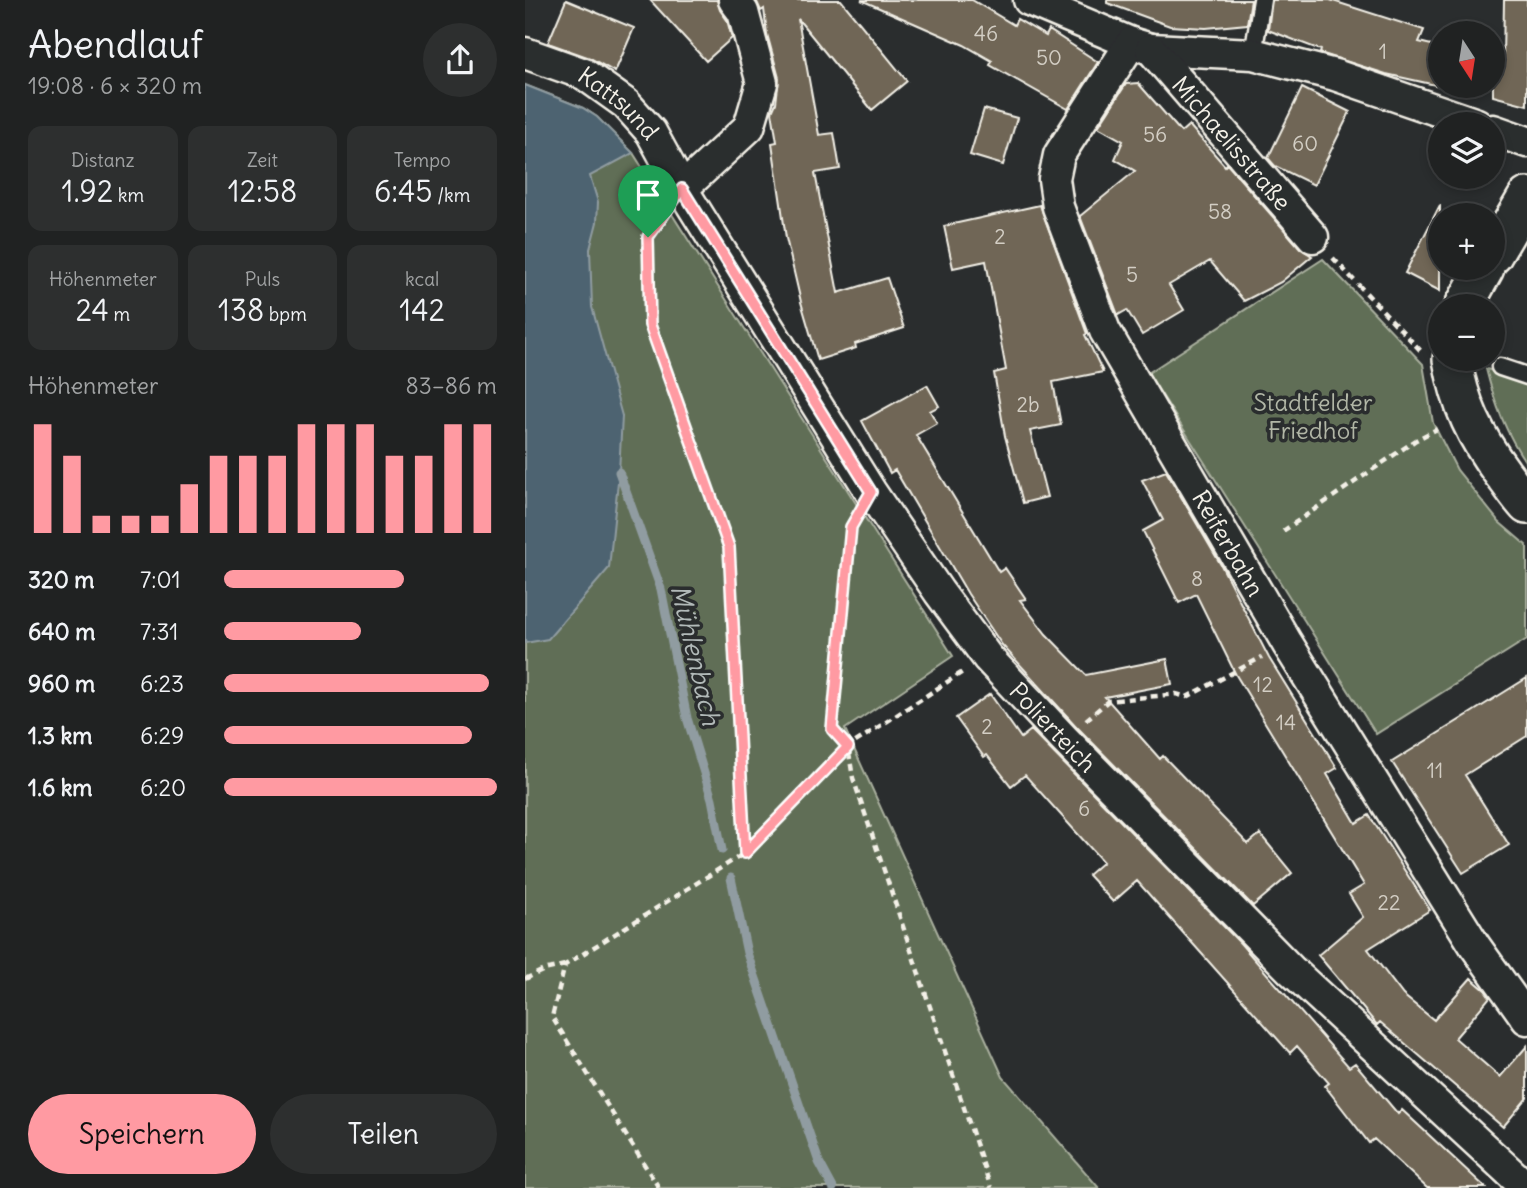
<!DOCTYPE html>
<html lang="de">
<head>
<meta charset="utf-8">
<style>
  body { margin:0; font-family:Delius,sans-serif; background:#2d2f2f; color:#f1f3f6; height:100vh; display:flex; flex-direction:column; font-size:26px; white-space:nowrap }
  * { box-sizing:border-box; margin:0 }
  p { font-size:23px; color:#a2a4a5 }
  .icon { flex:none; width:38px; height:38px; fill:none; stroke:currentColor; stroke-width:2; stroke-linecap:round; stroke-linejoin:round }
  .map { position:relative; flex:1; overflow:hidden }
  .panel { display:flex; flex-direction:column; background:#202222; width:525px }
  .panel>* { flex:none }
  .needle { width:46px; rotate:168deg }
  .buttons { position:absolute; left:903px; top:21px; display:grid; gap:14px }
  .buttons a { display:grid; place-items:center; width:77px; height:77px; border-radius:50%; background:#202222; box-shadow:0 4px 10px #0003,0 0 0 2px #3d3f40; font-size:35px }
  .pin { position:absolute; display:grid; place-items:center; width:60px; height:60px; color:#fff; margin:-72px -30px; border-radius:50% 50% 50% 0; rotate:-45deg; box-shadow:0 0 7px #0007 }
  .pin .icon { rotate:45deg }
  .round { display:grid; place-items:center; flex:none; width:74px; height:74px; border-radius:37px; background:#2d2f2f }
  .overview { display:flex; align-items:center; justify-content:space-between; height:119px; padding:0 28px }
  h1 { font-size:38px; font-weight:600; line-height:52px }
  .figures { display:grid; grid-template-columns:repeat(3,1fr); gap:10px; height:119px; padding:7px 28px }
  .figures div { display:grid; align-content:center; border-radius:14px; background:#2d2f2f; text-align:center }
  .figures b { font-size:30px; font-weight:600 }
  .figures small { font-size:19px; font-weight:400 }
  .figures p { font-size:19px }
  .chart { height:196px; padding:14px 28px }
  .chart p { display:flex; justify-content:space-between }
  .chart svg { width:100%; height:126px; margin-top:7px; stroke:#ff9aa2; stroke-width:6 }
  .button { display:flex; gap:14px; margin-top:auto; padding:14px 28px }
  .button a { flex:1; height:80px; border-radius:42px; background:#ff9aa2; color:#111; font-size:28px; font-weight:600; line-height:80px; text-align:center }
  .button a+a { background:#2d2f2f; color:#f1f3f6 }
  ul { padding:0 28px; list-style:none; font-size:23px }
  li { display:grid; grid-template-columns:112px 84px 1fr; align-items:center; height:52px }
  li i { height:18px; border-radius:9px; background:#ff9aa2 }
  main { display:flex; flex:1; min-height:0 }
  .map>svg:first-child { display:block }
  .green { fill:#606e56; stroke:#aab09f; stroke-width:2 }
  .water { fill:#4d6471; stroke:#909ca1; stroke-width:2 }
  .lines { fill:none; stroke-linecap:round; stroke-linejoin:round }
  .stream { stroke:#909ca1; stroke-width:9 }
  .building { fill:#6f6656; stroke:#f4f1e8; stroke-width:2 }
  .service-casing { stroke:#f4f1e8; stroke-width:21 }
  .minor-casing { stroke:#f4f1e8; stroke-width:35 }
  .tertiary-casing { stroke:#f4f1e8; stroke-width:42 }
  .path { stroke:#f4f1e8; stroke-width:4.5; stroke-dasharray:7 5; stroke-linecap:butt }
  .service { stroke:#2a2d2e; stroke-width:16 }
  .minor { stroke:#2a2d2e; stroke-width:30 }
  .tertiary { stroke:#2a2d2e; stroke-width:37 }
  .route-casing { stroke:#fff; stroke-width:14 }
  .route { stroke:#ff9aa2; stroke-width:9 }
  .labels { text-anchor:middle; dominant-baseline:central; stroke-width:7; stroke-linejoin:round; paint-order:stroke }
  .number-label { font-size:21px; fill:#d3cec4 }
  .street-label { font-size:24px; fill:#f4f1e8; stroke:#2a2d2e }
  .park-label { font-size:24px; fill:#b1b6a6; stroke:#2a2d2e }
  .water-label { font-size:26px; font-style:italic; fill:#b1b9b8; stroke:#2a2d2e }
</style>
</head>
<body>
<main>
<section class="panel">
<div class="overview"><div><h1>Abendlauf</h1><p>19:08 · 6 × 320 m</p></div><a class="round"><svg class="icon" aria-label="share" viewBox="0 0 24 24"><path d="M12 15V3M7 8l5-5 5 5M5 13v7h14v-7"/></svg></a></div>
<div class="figures">
<div><p>Distanz</p><b>1.92<small> km</small></b></div>
<div><p>Zeit</p><b>12:58</b></div>
<div><p>Tempo</p><b>6:45<small> /km</small></b></div>
</div>
<div class="figures">
<div><p>Höhenmeter</p><b>24<small> m</small></b></div>
<div><p>Puls</p><b>138<small> bpm</small></b></div>
<div><p>kcal</p><b>142</b></div>
</div>
<div class="chart"><p><span>Höhenmeter</span>83–86 m</p>
<svg viewBox="0 0 160 44" preserveAspectRatio="none"><path d="M5 44V6M15 44V17M25 44V38M35 44V38M45 44V38M55 44V27M65 44V17M75 44V17M85 44V17M95 44V6M105 44V6M115 44V6M125 44V17M135 44V17M145 44V6M155 44V6"/></svg>
</div>
<ul>
<li><b>320 m</b>7:01<i style="width:66%"></i></li>
<li><b>640 m</b>7:31<i style="width:50%"></i></li>
<li><b>960 m</b>6:23<i style="width:97%"></i></li>
<li><b>1.3 km</b>6:29<i style="width:91%"></i></li>
<li><b>1.6 km</b>6:20<i style="width:100%"></i></li>
</ul>
<div class="button"><a>Speichern</a><a>Teilen</a></div>
</section>
<div class="map">
<svg width="1002" height="1188" viewBox="0 0 1002 1188">
  <rect width="100%" height="100%" fill="#2a2d2e"/>
  <filter id="ink" filterUnits="userSpaceOnUse"><feTurbulence type="fractalNoise" baseFrequency=".0143" numOctaves="2"/><feDisplacementMap in="SourceGraphic" scale="14" xChannelSelector="R" yChannelSelector="G"/><feConvolveMatrix kernelMatrix="1 2 1 2 8 2 1 2 1" color-interpolation-filters="sRGB"/></filter>
  <g filter="url(#ink)">
    <path class="green" d="M0,85L58,108L72,117L108,153L428,656L320,729L478,1077L574,1188H0Z
      M798,259L898,364L908,423L932,470L974,522L1002,546V639L851,734L623,373Z
      M961,369L997,378L1002,382V464C981,434 970,404 961,369Z"/>
    <path class="water" d="M0,85L58,108L72,117L108,153L65,176L73,202L72,222L65,249L67,307L97,416L94,472L84,568L23,639L0,643Z"/>
    <g class="lines">
      <path class="stream" d="M94,472L136,589L162,718L187,799L197,850
        M206,878L222,953L294,1162L308,1188"/>
    </g>
    <path class="building" d="M41,0L109,28L90,72L65,58L23,43Z
      M125,0H192L195,10L202,20L207,38L181,61Z
      M231,0H316L382,81L347,110L273,19L294,135L309,133L315,169L290,173L313,293L362,278L379,328L330,344L331,348L293,360L276,302L261,238L247,143L252,142L247,112L251,103L254,78L242,34L239,9L236,11Z
      M336,0H447L489,25L492,19L521,36L524,30L573,62L543,109L465,65L467,61L439,45Z
      M582,0H726L722,24L681,28L645,26L582,3Z
      M747,0H805L899,30L894,42L915,47V86L861,74L795,53L796,50L743,30Z
      M979,0H1002V105L968,96V58L978,60Z
      M613,83L656,132L664,125L700,166L702,164L775,248L787,256L756,282L719,301L685,261L644,285L659,310L617,335L602,310L593,315L555,216L610,171L590,159L598,141L573,127L601,84Z
      M777,88L825,112L789,185L750,166L743,158Z
      M459,109L492,118L478,165L445,155Z
      M515,205L562,334L560,335L578,372L528,382L536,425L505,431L522,497L498,503L480,436L469,373L481,370L461,261L428,268L419,226Z
      M915,205V291L880,273Z
      M402,385L414,406L405,411L412,423L391,435L474,572L480,568L501,599L495,600L521,634L561,675L642,659L647,684L580,697L635,759L638,756L723,844L735,834L767,873L728,906L552,727L477,645L443,594L370,470L365,473L337,421Z
      M641,471L696,565L744,658L812,768L802,774L831,823L844,815L905,910L843,949L878,995L909,1020L946,978L960,990L965,997L930,1038L975,1077L1002,1046V1098L978,1127L855,1022L852,1025L793,955L838,917L824,894L839,885L711,675L671,594L654,603L618,531L638,520L617,480Z
      M1002,678V736L940,775L984,845L938,873L867,762Z
      M465,694L496,738L506,730L715,943L824,1067L830,1063L873,1114L877,1110L961,1188H902L849,1139L844,1143L800,1086L804,1083L772,1046L765,1053L612,881L588,902L563,875L578,862L500,775L486,786L462,755L459,757L431,718Z"/>
    <g class="lines">
      <defs>
        <path id="service" d="M728,54L737,0
          M975,367L1002,376"/>
        <g id="minor">
          <path d="M504,0L606,43L626,49L728,54L810,75L952,124"/>
          <path id="s1" d="M606,43L534,155L529,179L533,207L580,331L762,643L950,946L1002,1019"/>
          <path id="s2" d="M626,49L788,237"/>
          <path id="s3" d="M0,53L59,74L101,104L126,132L157,189L346,492L414,592L463,658L539,739L766,970L1002,1188"/>
          <path d="M968,130L1002,142"/>
          <path d="M157,189L224,127L237,83L218,12L209,0"/>
        </g>
        <path id="tertiary" d="M968,255L1002,197
          M939,306L960,268
          M927,359C935,405 950,436 978,474C986,484 993,495 1002,505"/>
      </defs>
      <use href="#service" class="service-casing"/>
      <use href="#minor" class="minor-casing"/>
      <use href="#tertiary" class="tertiary-casing"/>
      <path class="path" d="M808,258L896,351
        M330,520L326,527L307,728L323,747L328,778L466,1188
        M758,531L891,440L912,429
        M561,720L583,701L651,694L662,697L737,657
        M220,852L323,747L439,671
        M0,979L19,970L40,965
        M134,1188L27,1017L40,965L220,853L203,547L125,325L123,237L138,216"/>
      <use href="#service" class="service"/>
      <use href="#minor" class="minor"/>
      <use href="#tertiary" class="tertiary"/>
    </g>
  </g>
  <g class="lines" filter="url(#ink)">
    <defs>
      <path id="route" d="M157,189L346,492L326,527L307,729L323,747L220,853L204,547L125,325L123,237Z"/>
    </defs>
    <use href="#route" class="route-casing"/>
    <use href="#route" class="route"/>
  </g>
  <g class="labels">
    <g class="number-label">
      <text x="461" y="33">46</text>
      <text x="858" y="51">1</text>
      <text x="524" y="57">50</text>
      <text x="630" y="134">56</text>
      <text x="780" y="143">60</text>
      <text x="695" y="211">58</text>
      <text x="475" y="236">2</text>
      <text x="607" y="274">5</text>
      <text x="503" y="404">2b</text>
      <text x="672" y="578">8</text>
      <text x="738" y="684">12</text>
      <text x="761" y="722">14</text>
      <text x="462" y="726">2</text>
      <text x="910" y="770">11</text>
      <text x="559" y="808">6</text>
      <text x="864" y="902">22</text>
    </g>
    <g class="street-label">
      <text stroke="none"><textPath href="#s3" startOffset="108">Kattsund</textPath></text>
      <text stroke="none"><textPath href="#s2" startOffset="124">Michaelisstraße</textPath></text>
      <text stroke="none"><textPath href="#s1" startOffset="564">Reiferbahn</textPath></text>
      <text stroke="none"><textPath href="#s3" startOffset="872">Polierteich</textPath></text>
    </g>
    <g class="park-label">
      <text x="788" y="402">Stadtfelder<tspan x="788" dy="28">Friedhof</tspan></text>
    </g>
    <g class="water-label">
      <text transform="translate(171 655) rotate(77)">Mühlenbach</text>
    </g>
  </g>
</svg>
<div class="buttons">
<a><svg class="needle" viewBox="-14 -14 28 28"><path d="M0-13l5 13h-10z" fill="#e53935"/><path d="M0 13l5-13h-10z" fill="#a2a4a5"/></svg></a>
<a><svg class="icon" aria-label="layers" viewBox="0 0 24 24"><path d="M12 4l9 5-9 5-9-5zM3 14l9 5 9-5"/></svg></a>
<a>+</a>
<a>−</a>
</div>
<div class="pin" style="left:123px;top:237px;background:#1e9e55"><svg class="icon" aria-label="arrive" viewBox="0 0 24 24"><path d="M6 21V4h12l-3 4 3 4H6"/></svg></div>
</div>
</main>
</body>
</html>
